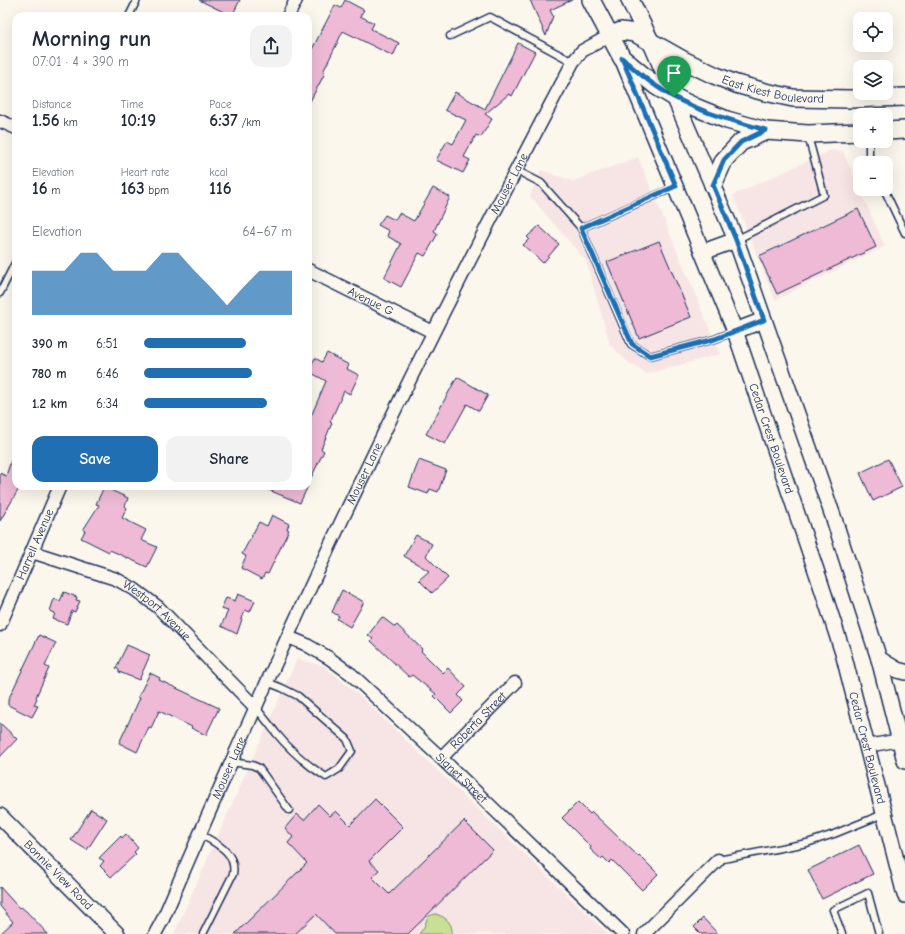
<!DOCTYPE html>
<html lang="en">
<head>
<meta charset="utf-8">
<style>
  body { margin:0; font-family:"Comic Neue",sans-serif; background:#f2f2f3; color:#1f2937; height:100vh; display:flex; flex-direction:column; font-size:15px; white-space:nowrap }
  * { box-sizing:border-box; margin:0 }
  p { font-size:13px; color:#747a83 }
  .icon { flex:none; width:22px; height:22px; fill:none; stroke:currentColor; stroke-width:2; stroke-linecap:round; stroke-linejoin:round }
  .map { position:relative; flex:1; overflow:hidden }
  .drawer { position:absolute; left:12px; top:12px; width:300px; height:478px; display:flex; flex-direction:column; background:#fff; border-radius:12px; box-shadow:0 4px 16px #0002 }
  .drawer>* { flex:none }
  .tools { position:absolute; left:853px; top:12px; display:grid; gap:8px }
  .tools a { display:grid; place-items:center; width:40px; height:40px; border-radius:8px; background:#fff; box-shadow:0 4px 16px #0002; font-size:20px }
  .pin { position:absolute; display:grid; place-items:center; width:34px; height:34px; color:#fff; margin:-41px -17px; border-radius:50% 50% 50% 0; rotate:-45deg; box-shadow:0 0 4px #0007 }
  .pin .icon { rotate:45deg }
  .round { display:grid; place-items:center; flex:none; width:42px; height:42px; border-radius:12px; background:#f2f2f3 }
  .summary { display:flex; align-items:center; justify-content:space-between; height:68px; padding:0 20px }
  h1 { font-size:22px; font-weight:600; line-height:30px }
  .metrics { display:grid; grid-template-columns:repeat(3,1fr); gap:6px; height:68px; padding:4px 20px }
  .metrics div { display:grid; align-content:center }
  .metrics b { font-size:17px; font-weight:600 }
  .metrics small { font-size:11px; font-weight:400 }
  .metrics p { font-size:11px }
  .chart { height:112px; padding:8px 20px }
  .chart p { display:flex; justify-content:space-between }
  .chart svg { width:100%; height:72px; margin-top:4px; fill:#1f6fb2; opacity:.7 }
  .button { display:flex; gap:8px; margin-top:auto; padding:8px 20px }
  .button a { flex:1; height:46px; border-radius:12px; background:#1f6fb2; color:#fff; font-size:16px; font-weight:600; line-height:46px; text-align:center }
  .button a+a { background:#f2f2f3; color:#1f2937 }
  ul { padding:0 20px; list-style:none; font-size:13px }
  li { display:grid; grid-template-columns:64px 48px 1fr; align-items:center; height:30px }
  li i { height:10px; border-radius:5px; background:#1f6fb2 }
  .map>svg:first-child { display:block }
  .built { fill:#f7e5e5 }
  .green { fill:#c9df94; stroke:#728779 }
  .building { fill:#eebad5; stroke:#1b2f5e }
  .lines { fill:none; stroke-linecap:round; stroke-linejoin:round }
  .service-casing { stroke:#1b2f5e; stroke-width:9 }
  .minor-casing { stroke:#1b2f5e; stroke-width:15 }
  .tertiary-casing { stroke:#1b2f5e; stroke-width:18 }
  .secondary-casing { stroke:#1b2f5e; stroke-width:20 }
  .service { stroke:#fbf7ec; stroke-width:6 }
  .minor { stroke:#fbf7ec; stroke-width:12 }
  .tertiary { stroke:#fbf7ec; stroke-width:15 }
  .secondary { stroke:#fbf7ec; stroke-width:17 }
  .route-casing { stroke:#fff; stroke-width:8 }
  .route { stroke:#1f6fb2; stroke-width:5 }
  .labels { text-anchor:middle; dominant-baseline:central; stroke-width:4; stroke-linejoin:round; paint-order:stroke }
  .street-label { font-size:12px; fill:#1b2f5e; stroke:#fbf7ec }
</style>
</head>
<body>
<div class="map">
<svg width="905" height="934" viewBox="0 0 905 934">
  <rect width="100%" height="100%" fill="#fbf7ec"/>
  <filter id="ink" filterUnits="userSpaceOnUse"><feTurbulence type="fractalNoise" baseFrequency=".025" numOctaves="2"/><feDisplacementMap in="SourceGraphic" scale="8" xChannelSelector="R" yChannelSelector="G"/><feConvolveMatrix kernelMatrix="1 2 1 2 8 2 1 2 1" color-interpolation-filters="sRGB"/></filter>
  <g filter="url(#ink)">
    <path class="built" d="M832,150L843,152L885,246L775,300L733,195Z
      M638,157L720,354L647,374L629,363L610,345L586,261L530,196L541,170L573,181Z
      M297,659L324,666L360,696L608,934H174Z"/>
    <path class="green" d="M436,914C445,917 452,922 452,932L450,934H419C421,931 424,928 425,925C428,916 426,916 436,914Z"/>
    <path class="building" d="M199,0H240L232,16Z
      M345,0L364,10L360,16L374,23L371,29L399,43L393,56L343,31L323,72L325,73L308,105V57L335,5L341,8Z
      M530,0H572L550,10L553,16L546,36Z
      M518,43L535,52L512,96L509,94L485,114L492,119L481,137L476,135L464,157L470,160L463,173L436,160L447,141L453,144L466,120L445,110L455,92L485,109Z
      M433,188L450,197L434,231L437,233V235L425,256L419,253L401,287L384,278L401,244L387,236L389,231L378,225L385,215L395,220L399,213L414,221Z
      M858,209L876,247L777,294L759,256Z
      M539,226L559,244L543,263L523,245L529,239L527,237Z
      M659,241L691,317L639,338L607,262Z
      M327,353L349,365L347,369L359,375L350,394L344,391L330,422L332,423L321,449L324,451L308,484V412L312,414L326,381L308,371L315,358L322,362Z
      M457,377L488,395L479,411L467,404L445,444L426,434Z
      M14,451L16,452V486L20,487L0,521V473L6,476Z
      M888,459L902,487L873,501L860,473Z
      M419,460L446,470L438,492L430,489L428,494L409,487Z
      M259,486H308L300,503Z
      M104,487L128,498L125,506L127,508L122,518L146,530L141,540L157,547L147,567L110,550L109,552L81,538L85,531L83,530L99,505L96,504Z
      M272,515L289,524L287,529L289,530L268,574L265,573L262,579L241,568L246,556L242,554L259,522L267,526Z
      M416,535L432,544L426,556L448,578L432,593L419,580L429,571L404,556Z
      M342,590L364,602L350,627L337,619L339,616L332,612Z
      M64,592L77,597L76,600L80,601L75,612L72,611L67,624L53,619L55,613L50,611L54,599L60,601Z
      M238,594L255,601L250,612L245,610L237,634L221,626L228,611L221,609L226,598L235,601Z
      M382,617L395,627L397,625L422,649L421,651L443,673L448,668L466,687L458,695L463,701L451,713L434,696L436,694L412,675L409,677L371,641L373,639L368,635Z
      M39,635L56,643L45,666L49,668L36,697L37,698L34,705L38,706L32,717L8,705V700Z
      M127,645L150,655L139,680L119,672V670L116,668Z
      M150,673L160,678L159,680L219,708L206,735L191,728L192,727L159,711L151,728L149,727L137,752L119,743L140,698L138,697Z
      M0,723L17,739L0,757Z
      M375,799L403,827L369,861L379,870L372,877L389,894L464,821L493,850L408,934H335L316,914L295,934H235L307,863L288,843L293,837L285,828L297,814L304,820L318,804L330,816L336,811L350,825Z
      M578,802L590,814L592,812L638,856L639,855L658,874L642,890L612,860L609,863L603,857L601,859L590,849L591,847L562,818Z
      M91,809L107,819L87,850L71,840Z
      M126,834L138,848L134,852L136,854L111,877L100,866L104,861L99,858L121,836L122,838Z
      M859,845L873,874L822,899L808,870Z
      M0,887L19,908L21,907L26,911L48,934H0L13,922L0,906Z
      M703,918L718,934H701L694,927Z"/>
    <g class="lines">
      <defs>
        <path id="service" d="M129,16L137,0
          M450,36L490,17L573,62
          M869,141V155L872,163
          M516,170L541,183L581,228L631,344L650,356L715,339L735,331
          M884,189L905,233
          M581,228L675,187
          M736,240L824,195L808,136
          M0,293L16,261
          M256,708C263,716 269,724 276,733C290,750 307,765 326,777L339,769L352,751L347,739L298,696L282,688L267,682
          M231,762L252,765L259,768L289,810
          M200,834C215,843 237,852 233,874L203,934
          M718,860L807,843L834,834L883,814
          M842,934L833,910L868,893L879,934"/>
        <g id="minor">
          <path d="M288,16L296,0"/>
          <path d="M0,121L16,128"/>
          <path id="s1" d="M308,270L433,332"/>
          <path id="s2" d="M32,552L116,579L134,589L158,607L256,708"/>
          <path id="s3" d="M0,625L60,486"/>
          <path id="s4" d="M288,637L305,644L329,658L351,674L441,758L623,934"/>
          <path d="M868,746L905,739"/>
          <path id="s5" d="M441,758L515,683"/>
          <path id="s6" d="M155,934L163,919C224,777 286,636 353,497C423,350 497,205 573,62L582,51L609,36"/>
          <path d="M644,934L718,860"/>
        </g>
        <g id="tertiary">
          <path d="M650,41L736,240L834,519L879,659L905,761"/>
          <path id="s7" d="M622,58L735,331L819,579L843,653L905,895"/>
          <path d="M703,252L736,240"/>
          <path d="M735,331L764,320"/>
          <path d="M879,659L897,670L905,672"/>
          <path id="s8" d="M0,816L117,934"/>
        </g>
        <g id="secondary">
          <path d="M591,0L622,58L656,86L674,97L695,107L727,120L766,131L808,134L860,132"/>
          <path d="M630,0L650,41"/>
          <path id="s9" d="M609,36L621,31L635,33L683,60L714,75L736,84L765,92L793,98L851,99L905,97"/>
          <path d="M886,131L905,130"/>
          <path d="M713,185L724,160L741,142L766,131"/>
        </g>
      </defs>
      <use href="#service" class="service-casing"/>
      <use href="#minor" class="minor-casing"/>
      <use href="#tertiary" class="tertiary-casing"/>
      <use href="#secondary" class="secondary-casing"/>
      <use href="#service" class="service"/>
      <use href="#minor" class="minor"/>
      <use href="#tertiary" class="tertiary"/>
      <use href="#secondary" class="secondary"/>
    </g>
  </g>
  <g class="lines" filter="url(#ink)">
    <defs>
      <path id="route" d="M622,58C633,68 644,78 656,86C688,109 729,120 766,130L741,142L724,160L713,185L736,240L764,320L715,339L650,356L632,344L581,228L676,186Z"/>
    </defs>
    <use href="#route" class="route-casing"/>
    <use href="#route" class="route"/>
  </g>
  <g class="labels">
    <g class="street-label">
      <text stroke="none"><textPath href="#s9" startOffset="178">East Kiest Boulevard</textPath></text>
      <text stroke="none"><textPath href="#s6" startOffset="830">Mouser Lane</textPath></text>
      <text stroke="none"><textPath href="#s1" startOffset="70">Avenue G</textPath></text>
      <text stroke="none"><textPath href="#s7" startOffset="409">Cedar Crest Boulevard</textPath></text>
      <text stroke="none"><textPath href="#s6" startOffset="506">Mouser Lane</textPath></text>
      <text stroke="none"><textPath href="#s3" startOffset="88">Harrell Avenue</textPath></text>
      <text stroke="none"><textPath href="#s2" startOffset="140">Westport Avenue</textPath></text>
      <text stroke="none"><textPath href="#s5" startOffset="53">Roberta Street</textPath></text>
      <text stroke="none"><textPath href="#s7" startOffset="733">Cedar Crest Boulevard</textPath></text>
      <text stroke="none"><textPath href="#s6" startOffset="182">Mouser Lane</textPath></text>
      <text stroke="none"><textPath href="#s4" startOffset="225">Signet Street</textPath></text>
      <text stroke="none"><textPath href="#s8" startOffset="83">Bonnie View Road</textPath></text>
    </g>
  </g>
</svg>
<div class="tools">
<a><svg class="icon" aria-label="locate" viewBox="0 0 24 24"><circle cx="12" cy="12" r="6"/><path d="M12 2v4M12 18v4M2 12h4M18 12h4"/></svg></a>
<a><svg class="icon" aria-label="layers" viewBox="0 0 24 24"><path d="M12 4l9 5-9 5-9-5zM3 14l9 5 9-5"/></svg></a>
<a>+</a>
<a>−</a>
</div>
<div class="pin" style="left:674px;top:97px;background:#1e9e55"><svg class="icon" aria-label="arrive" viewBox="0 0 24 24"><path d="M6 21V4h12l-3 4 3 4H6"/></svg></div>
<section class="drawer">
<div class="summary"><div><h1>Morning run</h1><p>07:01 · 4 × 390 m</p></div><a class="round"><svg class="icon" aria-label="share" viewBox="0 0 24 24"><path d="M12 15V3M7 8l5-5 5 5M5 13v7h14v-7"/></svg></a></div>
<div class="metrics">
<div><p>Distance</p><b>1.56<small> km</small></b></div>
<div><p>Time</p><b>10:19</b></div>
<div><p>Pace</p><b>6:37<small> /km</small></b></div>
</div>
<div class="metrics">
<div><p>Elevation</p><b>16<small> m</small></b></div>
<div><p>Heart rate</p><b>163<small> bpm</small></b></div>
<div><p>kcal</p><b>116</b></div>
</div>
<div class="chart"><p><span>Elevation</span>64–67 m</p>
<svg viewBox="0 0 160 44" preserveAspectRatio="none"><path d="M0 44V17L10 17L20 17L30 6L40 6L50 17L60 17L70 17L80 6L90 6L100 17L110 27L120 38L130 27L140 17L150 17L160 17V44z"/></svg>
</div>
<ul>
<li><b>390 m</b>6:51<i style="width:69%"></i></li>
<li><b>780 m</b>6:46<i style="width:73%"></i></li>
<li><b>1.2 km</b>6:34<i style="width:83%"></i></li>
</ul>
<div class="button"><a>Save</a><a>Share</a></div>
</section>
</div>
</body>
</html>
